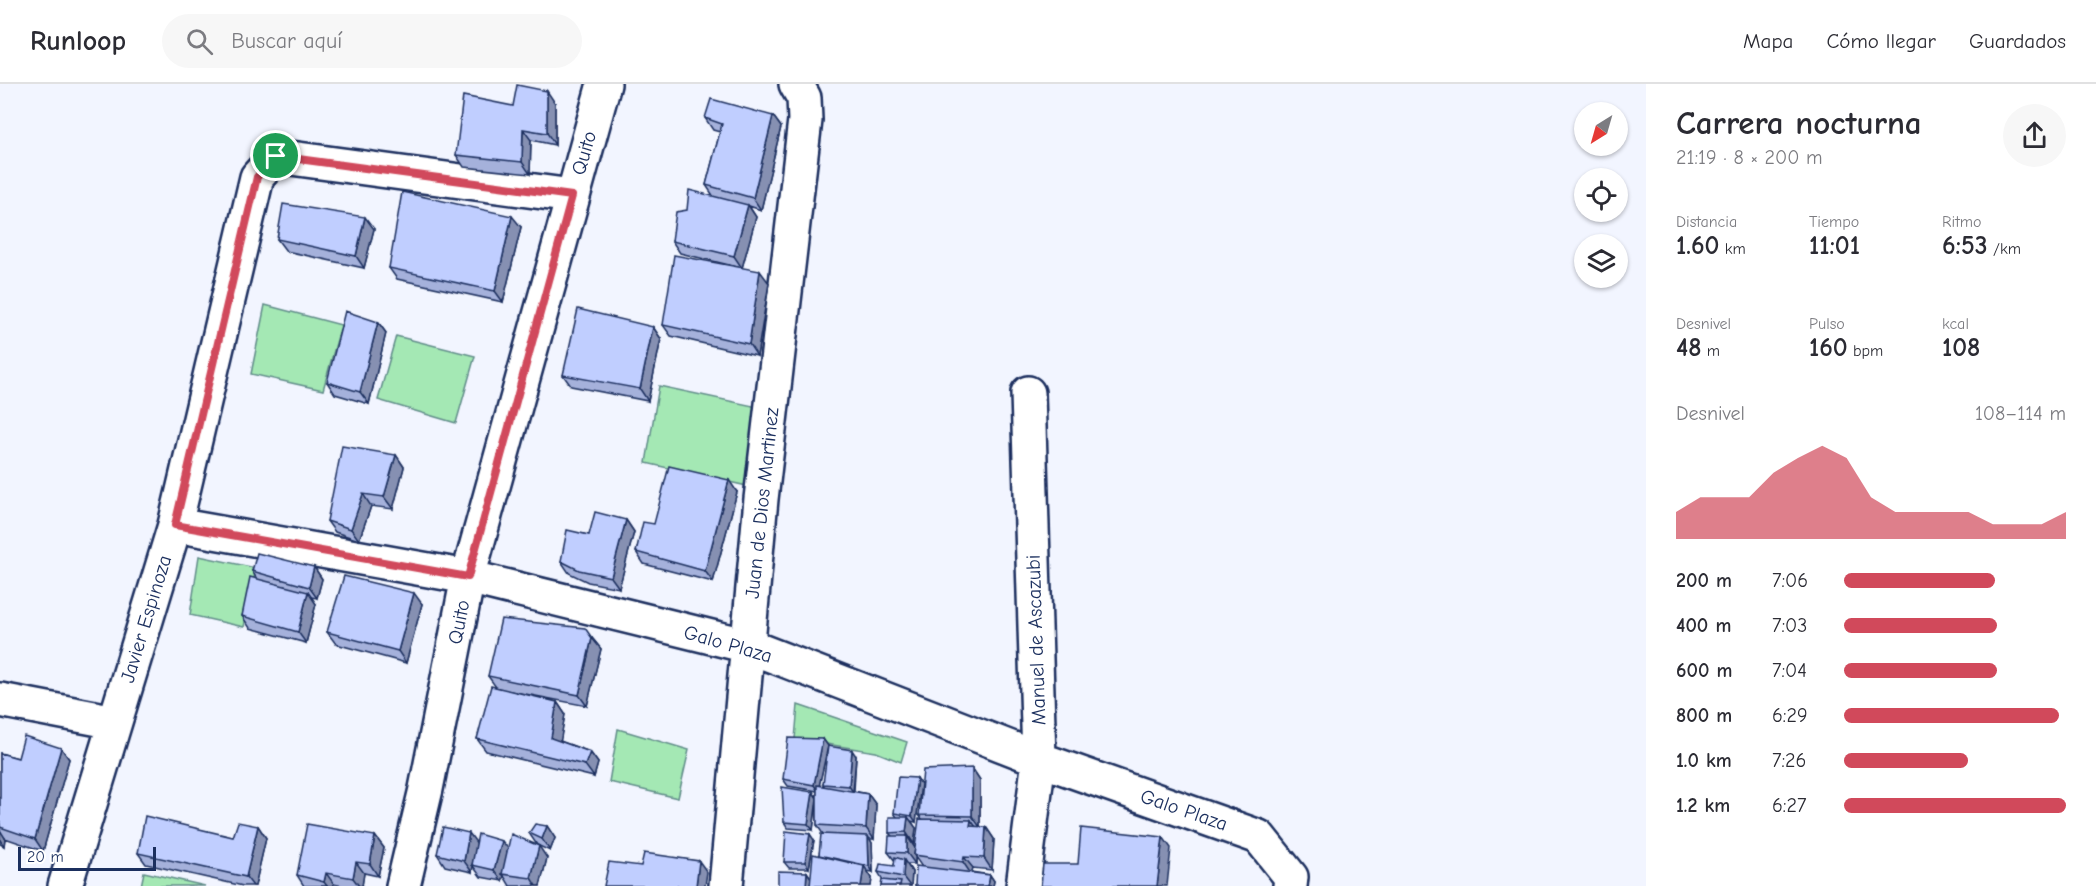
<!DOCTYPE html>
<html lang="es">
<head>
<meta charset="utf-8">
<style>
  body { margin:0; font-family:"Comic Neue",sans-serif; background:#f7f7f7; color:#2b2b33; height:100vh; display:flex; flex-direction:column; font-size:22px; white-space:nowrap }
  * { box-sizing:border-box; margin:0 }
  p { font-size:20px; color:#7c7c81 }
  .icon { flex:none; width:33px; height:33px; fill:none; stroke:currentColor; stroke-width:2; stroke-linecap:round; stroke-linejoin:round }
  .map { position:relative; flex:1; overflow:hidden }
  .drawer { display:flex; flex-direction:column; background:#fff; width:450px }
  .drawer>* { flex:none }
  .needle { width:39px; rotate:217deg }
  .fabs { position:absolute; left:1574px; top:18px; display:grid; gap:12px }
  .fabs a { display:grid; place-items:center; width:54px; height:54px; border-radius:50%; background:#fff; box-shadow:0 2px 4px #0004; font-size:30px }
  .scale { position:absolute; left:18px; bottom:15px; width:138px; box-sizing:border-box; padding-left:6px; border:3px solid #1b2f5e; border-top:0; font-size:16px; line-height:21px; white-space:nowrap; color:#1b2f5e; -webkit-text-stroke:4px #fff; paint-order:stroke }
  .pin { position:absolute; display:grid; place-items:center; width:51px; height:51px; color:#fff; margin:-26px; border:3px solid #fff; border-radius:50%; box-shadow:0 2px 6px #0007 }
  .round { display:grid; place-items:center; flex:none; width:63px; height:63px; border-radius:32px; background:#f7f7f7 }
  .head { display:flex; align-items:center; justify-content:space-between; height:102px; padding:0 30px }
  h1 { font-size:33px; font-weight:700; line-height:45px }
  .figures { display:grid; grid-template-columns:repeat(3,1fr); gap:9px; height:102px; padding:6px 30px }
  .figures div { display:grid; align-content:center }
  .figures b { font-size:26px; font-weight:700 }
  .figures small { font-size:16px; font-weight:400 }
  .figures p { font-size:16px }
  .chart { height:168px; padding:12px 30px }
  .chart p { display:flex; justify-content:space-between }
  .chart svg { width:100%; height:108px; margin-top:6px; fill:#d1495b; opacity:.7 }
  ul { padding:0 30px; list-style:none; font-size:20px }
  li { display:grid; grid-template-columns:96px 72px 1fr; align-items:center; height:45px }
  li i { height:15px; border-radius:8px; background:#d1495b }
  header { display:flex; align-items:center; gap:36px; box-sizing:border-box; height:84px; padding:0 30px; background:#fff; border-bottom:2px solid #e1e1e2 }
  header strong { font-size:28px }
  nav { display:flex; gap:33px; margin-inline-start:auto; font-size:21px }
  .search { width:420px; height:54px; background:#f7f7f7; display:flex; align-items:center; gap:15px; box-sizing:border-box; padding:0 21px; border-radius:33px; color:#7c7c81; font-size:22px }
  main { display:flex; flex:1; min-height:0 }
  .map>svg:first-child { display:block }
  .green { fill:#a4e8b4; stroke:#608c89; stroke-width:1.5 }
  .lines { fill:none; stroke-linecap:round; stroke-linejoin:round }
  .minor-casing { stroke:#1b2f5e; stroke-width:38 }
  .minor { stroke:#fff; stroke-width:33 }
  .wall { fill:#a5b1db; stroke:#1b2f5e; stroke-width:1.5 }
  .shaded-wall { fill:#8690b2; stroke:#1b2f5e; stroke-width:1.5 }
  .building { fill:#c0ceff; stroke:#1b2f5e; stroke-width:1.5 }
  .route-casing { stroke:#fff; stroke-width:12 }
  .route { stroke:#d1495b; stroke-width:8 }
  .labels { text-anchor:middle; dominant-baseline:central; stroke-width:5; stroke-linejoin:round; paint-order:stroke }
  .street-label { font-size:20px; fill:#1b2f5e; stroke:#fff }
</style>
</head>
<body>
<header>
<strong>Runloop</strong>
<div class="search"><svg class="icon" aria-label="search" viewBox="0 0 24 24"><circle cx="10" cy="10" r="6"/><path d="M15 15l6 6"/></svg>Buscar aquí</div>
<nav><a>Mapa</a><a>Cómo llegar</a><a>Guardados</a></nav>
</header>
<main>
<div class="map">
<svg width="1646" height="802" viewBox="0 0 1646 802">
  <rect width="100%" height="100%" fill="#f2f5ff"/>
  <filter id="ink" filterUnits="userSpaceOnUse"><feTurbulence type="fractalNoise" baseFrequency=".0167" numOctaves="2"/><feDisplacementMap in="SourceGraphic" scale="12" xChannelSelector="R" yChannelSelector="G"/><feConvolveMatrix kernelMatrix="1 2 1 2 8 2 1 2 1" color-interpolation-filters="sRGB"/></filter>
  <g filter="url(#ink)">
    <path class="green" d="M265,221L341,241L323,306L251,290Z
      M396,252L475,272L456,339L378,316Z
      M659,302L758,323L747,402L646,379Z
      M199,472L256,484L244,543L190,531Z
      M798,621L907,658L901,678L876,668L795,655Z
      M618,645L689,666L678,714L609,698Z
      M144,788L205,802H141Z"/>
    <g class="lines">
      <defs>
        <path id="minor" d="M175,441L468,493L748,562L1039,675L1259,753L1291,793L1290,802
          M0,616L115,638
          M65,802L175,441L257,93L276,72L572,112
          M403,802L426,705L468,493L604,0
          M726,802L761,415L805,36L804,14L796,0
          M1023,802L1039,675L1028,309"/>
      </defs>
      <use href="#minor" class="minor-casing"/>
      <use href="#minor" class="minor"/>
    </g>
    <path class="wall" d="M555,19V61L531,56L530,90L464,83L456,71L513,22Z
      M773,32L781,43L761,126L749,122L756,133L742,184L769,199L757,272L671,252L663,241L742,184L680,169L672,157L714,113L706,101L720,48L713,46L705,34Z
      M521,143L503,218L397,195L389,184Z
      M374,145L364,184L286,167L277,155Z
      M378,238L386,249L369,320L335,310L327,298Z
      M653,243L661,255L648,317L571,302L563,291Z
      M396,371L404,383L393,425L371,422L359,456L335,448L327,437Z
      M737,408L713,498L644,480L636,468L654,440Z
      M626,436L634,448L619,504L588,498L569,489L561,477L589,451Z
      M314,483L322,495L317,514L311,513L316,520L306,559L250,544L242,532L257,495L252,487Z
      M422,520L406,579L336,560L327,548Z
      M592,554L601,565L587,622L505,606L557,618L565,630L560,657L590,668L598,679L594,693L486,667L477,655L496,603L488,592Z
      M823,655L828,662L819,701L824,702L823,700L856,672L854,707L868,710L876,721L874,755H870L872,759L873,788L867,787L872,794L871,802H778L807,788L811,794L819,771L823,750L817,741V716L813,746L788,744L784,738L813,708L817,714V707L788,702L783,695Z
      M61,664L69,675L43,767L5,754L4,762L0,760V669L18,674Z
      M972,684L980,696V743H986L994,755L992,786L973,784L971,788L990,791L994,797L993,802H915L922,783L915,773V780H907L912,788L911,802H881L883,796L878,788L894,782L895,777L888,768L892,752L889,749L897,733L894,729L917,694L921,700L916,738L911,737L916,744L914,760H912L915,764L922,735L919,731Z
      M258,742L266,754L255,802H243L146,780L138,769L233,753Z
      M547,742L555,754L550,767L537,761L529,749Z
      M375,752L384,764L378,792L364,789L362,802H343L334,800L333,802H304L297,791Z
      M814,756L809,784H789L784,778Z
      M477,759L508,764L547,774L540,802H510L504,792L502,797L481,793L473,782L472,788L445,782L437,770Z"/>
    <path class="shaded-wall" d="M547,7L555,19V61L547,49Z
      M773,32L781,43L761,126L753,114Z
      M523,45L531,56L530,90L522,78Z
      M748,121L756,133L742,184L734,172Z
      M512,132L521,143L503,218L495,207Z
      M365,133L374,145L364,184L356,172Z
      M760,187L769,199L757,272L749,260Z
      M378,238L386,249L369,320L360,308Z
      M653,243L661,255L648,317L640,305Z
      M396,371L404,383L393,425L384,413Z
      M729,396L737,408L713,498L705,487Z
      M363,410L371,422L359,456L351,445Z
      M626,436L634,448L619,504L611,493Z
      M314,483L322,495L317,514L309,503Z
      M308,508L316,520L306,559L298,548Z
      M414,509L422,520L406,579L398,567Z
      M592,554L601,565L587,622L579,611Z
      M557,618L565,630L559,666L551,654Z
      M823,655L828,662L818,707L814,701Z
      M61,664L69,675L43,767L35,755Z
      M852,666L856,672L853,708L849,702Z
      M590,668L598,679L594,693L585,681Z
      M972,684L980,696V743L972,732Z
      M917,694L921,700L916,738L912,732Z
      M813,708L817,714L813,746L808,740Z
      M868,710L876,721L874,755L866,744Z
      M908,733L916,744L914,760L906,748Z
      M971,736L979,747L970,742Z
      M258,742L266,754L255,802H253L246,793Z
      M547,742L555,754L550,767L542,755Z
      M986,743L994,755L992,786L984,774Z
      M0,746L5,754L4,762L0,756Z
      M469,749L478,761L472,781L473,782L472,788L464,777Z
      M810,750L814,756L809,784L805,778Z
      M375,752L384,764L378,792L370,780Z
      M868,752L872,759L873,788L869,782Z
      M907,752L915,764L914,771L915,773V780L907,769Z
      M1163,753L1171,764L1167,802H1157Z
      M502,757L511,768L502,790L504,792L502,797L494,786Z
      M539,762L547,774L540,802H536L531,794Z
      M964,773L973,784L971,790L963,778Z
      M904,776L912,788L911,802H910L903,793Z
      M699,777L707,788L705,802H696Z
      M356,778L364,789L362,802H359L353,794Z
      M864,782L872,794L871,802H861Z
      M807,788L811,794V802H806Z
      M326,789L334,800L333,802H327L324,798Z
      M990,791L994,797L993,802H988Z"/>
    <path class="building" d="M517,1L547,7V49L523,45L522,78L456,71L463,12L513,22Z
      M711,15L773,32L753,114L706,101L722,40L705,34Z
      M689,106L748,121L734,172L672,157L676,128L687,126Z
      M402,108L512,132L495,207L389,184Z
      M283,120L365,133L356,172L277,155Z
      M674,171L760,187L749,260L663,241Z
      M578,225L653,243L640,305L563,291Z
      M345,227L378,238L360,308L327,298Z
      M342,362L396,371L384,413L363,410L351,445L327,437Z
      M669,382L729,396L705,487L636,468L643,438L654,440Z
      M595,428L626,436L611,493L579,486L561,477L567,446L589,451Z
      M257,469L314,483L309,503L252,487Z
      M344,492L414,509L398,567L327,548Z
      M250,493L308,508L298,548L242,532Z
      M501,535L585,544L592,554L579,611L488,592Z
      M491,602L557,618L551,654L590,668L585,681L477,655Z
      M24,652L61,664L35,755L0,743V669L18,674Z
      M788,654L823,655L814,701L783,695Z
      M828,662L852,666L849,702L823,700Z
      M972,684V732L919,731L923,686Z
      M898,693L917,694L912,732L894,729Z
      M817,701L868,710L866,744L817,741Z
      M782,703L813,708L808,740L784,738Z
      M145,732L233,753L238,738L258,742L246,793L138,769Z
      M889,733H908L906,748L889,749Z
      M919,735L971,736L970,742L986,743L984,774L964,773L963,778L914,771Z
      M307,740L375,752L370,780L356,778L353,794L326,789L324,798L297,791Z
      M535,740L547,742L542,755L529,749Z
      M443,743L469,749L464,777L437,770Z
      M1081,744L1163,753L1157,802H1041L1043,780H1078Z
      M786,747L810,750L805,778H784Z
      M478,750L502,757L494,786L472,781Z
      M511,750L539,762L531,794L502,790Z
      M821,750L868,752L869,782L819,771Z
      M889,752H907V769L888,768Z
      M644,769L699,777L696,802H604L609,778L641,782Z
      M813,770L864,782L861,802H810Z
      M895,773L904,776L903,793L878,788L880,780L894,782Z
      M916,782L990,791L988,802H915Z
      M778,787L807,788L806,802H778Z
      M882,796L901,798L900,802H881Z"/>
  </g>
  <g class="lines" filter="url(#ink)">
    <defs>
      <path id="route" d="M276,72L572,112L468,493L175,441L257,93Z"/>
    </defs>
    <use href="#route" class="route-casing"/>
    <use href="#route" class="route"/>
  </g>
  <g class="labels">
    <g class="street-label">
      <text transform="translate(584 69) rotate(-74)">Quito</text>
      <text transform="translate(762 419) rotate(-84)">Juan de Dios Martinez</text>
      <text transform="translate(146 535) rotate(-73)">Javier Espinoza</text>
      <text transform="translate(459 538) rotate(-79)">Quito</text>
      <text transform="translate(1036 556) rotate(-92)">Manuel de Ascazubi</text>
      <text transform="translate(728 560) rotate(16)">Galo Plaza</text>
      <text transform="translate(1184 726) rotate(19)">Galo Plaza</text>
    </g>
  </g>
</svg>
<div class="fabs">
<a><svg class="needle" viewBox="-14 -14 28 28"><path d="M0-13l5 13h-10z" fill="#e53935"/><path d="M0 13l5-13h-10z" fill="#7c7c81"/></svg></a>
<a><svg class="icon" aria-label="locate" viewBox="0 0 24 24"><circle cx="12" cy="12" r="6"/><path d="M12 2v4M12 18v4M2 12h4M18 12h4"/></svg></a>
<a><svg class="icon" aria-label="layers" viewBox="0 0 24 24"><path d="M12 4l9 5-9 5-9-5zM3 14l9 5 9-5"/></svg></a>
</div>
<div class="scale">20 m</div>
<div class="pin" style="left:276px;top:72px;background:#1e9e55"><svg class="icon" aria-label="arrive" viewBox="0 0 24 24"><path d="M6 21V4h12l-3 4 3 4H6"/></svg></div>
</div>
<section class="drawer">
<div class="head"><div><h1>Carrera nocturna</h1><p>21:19 · 8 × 200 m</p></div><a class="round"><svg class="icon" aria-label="share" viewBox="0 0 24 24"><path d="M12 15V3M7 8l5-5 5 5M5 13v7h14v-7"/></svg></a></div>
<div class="figures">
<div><p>Distancia</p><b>1.60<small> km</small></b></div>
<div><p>Tiempo</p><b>11:01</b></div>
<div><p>Ritmo</p><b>6:53<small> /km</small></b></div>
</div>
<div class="figures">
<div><p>Desnivel</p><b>48<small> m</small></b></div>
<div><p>Pulso</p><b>160<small> bpm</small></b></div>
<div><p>kcal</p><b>108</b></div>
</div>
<div class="chart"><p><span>Desnivel</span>108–114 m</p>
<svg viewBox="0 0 160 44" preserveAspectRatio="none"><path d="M0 44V33L10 27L20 27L30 27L40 17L50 11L60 6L70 11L80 27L90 33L100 33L110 33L120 33L130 38L140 38L150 38L160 33V44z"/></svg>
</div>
<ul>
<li><b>200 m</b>7:06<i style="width:68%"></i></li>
<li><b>400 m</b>7:03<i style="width:69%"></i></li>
<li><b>600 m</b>7:04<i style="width:69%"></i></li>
<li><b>800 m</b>6:29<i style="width:97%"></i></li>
<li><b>1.0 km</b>7:26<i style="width:56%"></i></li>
<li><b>1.2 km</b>6:27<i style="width:100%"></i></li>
</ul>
</section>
</main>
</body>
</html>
